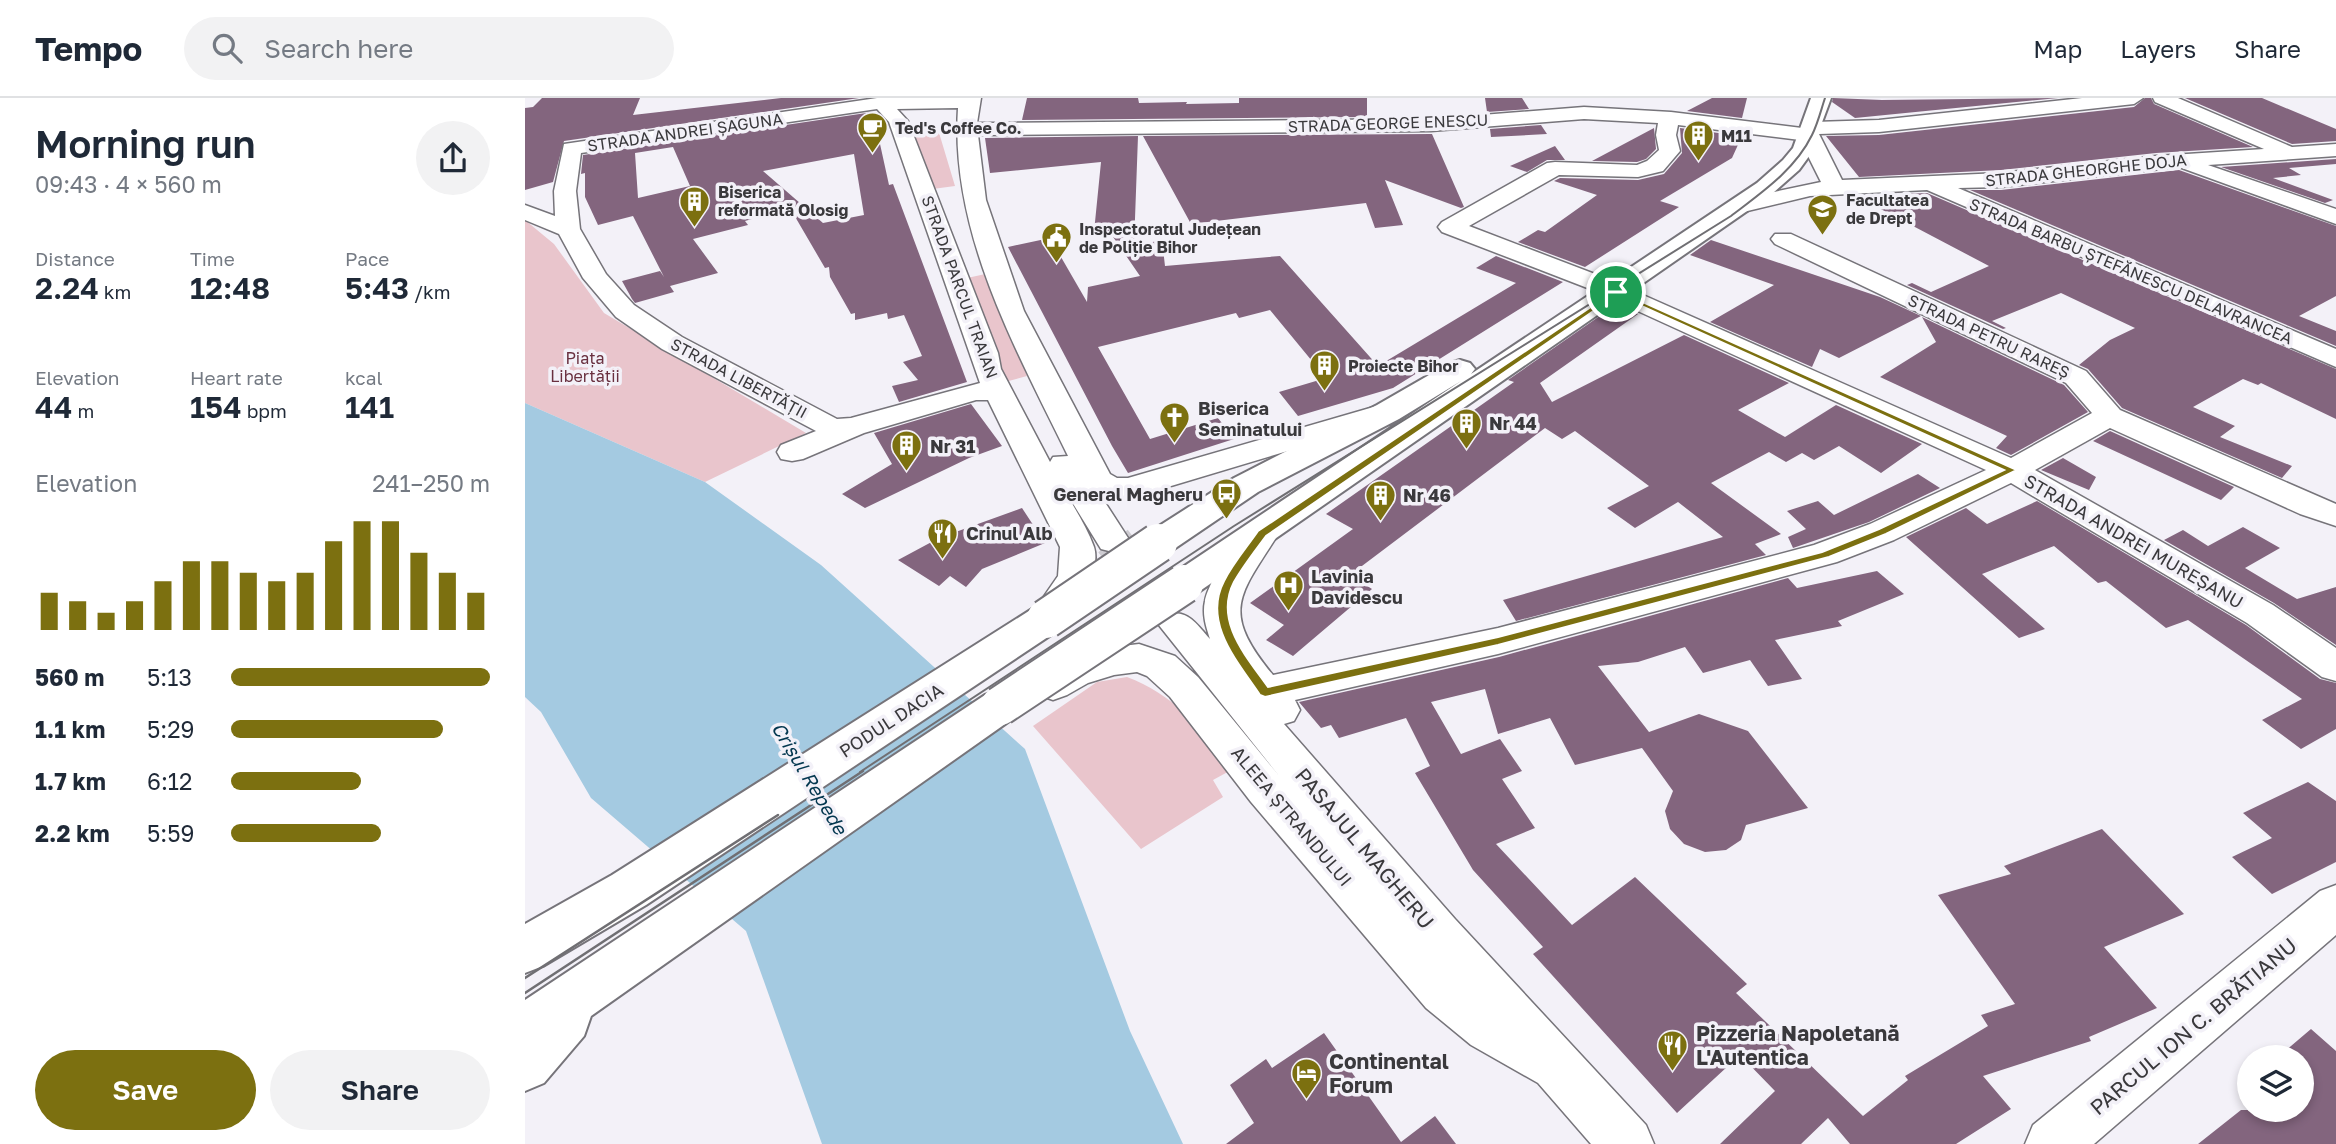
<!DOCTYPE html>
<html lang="en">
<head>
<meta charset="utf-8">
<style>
  body { margin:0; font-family:"Golos Text",sans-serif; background:#f2f2f3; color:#1f2937; height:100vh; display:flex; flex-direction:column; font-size:26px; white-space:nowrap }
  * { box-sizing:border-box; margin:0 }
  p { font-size:23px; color:#747a83 }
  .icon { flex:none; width:38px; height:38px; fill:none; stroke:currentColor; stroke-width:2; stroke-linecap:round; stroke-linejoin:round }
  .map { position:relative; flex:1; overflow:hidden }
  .sheet { display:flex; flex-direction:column; background:#fff; width:525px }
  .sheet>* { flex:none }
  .fabs { position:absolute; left:1712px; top:947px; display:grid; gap:14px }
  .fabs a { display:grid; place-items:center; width:77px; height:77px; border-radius:50%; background:#fff; box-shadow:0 4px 10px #0003; font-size:35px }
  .pin { position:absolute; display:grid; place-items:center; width:60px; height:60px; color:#fff; margin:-30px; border:4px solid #fff; border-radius:50%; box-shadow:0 2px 7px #0007 }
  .round { display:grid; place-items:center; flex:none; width:74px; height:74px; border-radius:37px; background:#f2f2f3 }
  .summary { display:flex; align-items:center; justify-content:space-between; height:119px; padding:0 35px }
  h1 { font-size:38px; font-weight:600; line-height:52px }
  .metrics { display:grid; grid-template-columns:repeat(3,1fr); gap:10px; height:119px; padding:7px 35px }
  .metrics div { display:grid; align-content:center }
  .metrics b { font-size:30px; font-weight:600 }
  .metrics small { font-size:19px; font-weight:400 }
  .metrics p { font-size:19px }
  .chart { height:196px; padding:14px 35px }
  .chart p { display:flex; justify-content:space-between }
  .chart svg { width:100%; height:126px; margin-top:7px; stroke:#7c7010; stroke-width:6 }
  .primary-button { display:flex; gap:14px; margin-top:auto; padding:14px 35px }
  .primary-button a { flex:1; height:80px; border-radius:42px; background:#7c7010; color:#fff; font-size:28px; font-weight:600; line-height:80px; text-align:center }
  .primary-button a+a { background:#f2f2f3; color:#1f2937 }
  ul { padding:0 35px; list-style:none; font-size:23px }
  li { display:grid; grid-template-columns:112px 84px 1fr; align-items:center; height:52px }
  li i { height:18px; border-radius:9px; background:#7c7010 }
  header { display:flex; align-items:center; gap:42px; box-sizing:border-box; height:98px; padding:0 35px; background:#fff; border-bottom:2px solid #e0e1e3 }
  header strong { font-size:33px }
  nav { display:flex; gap:38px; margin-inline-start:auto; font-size:24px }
  .search { width:490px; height:63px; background:#f2f2f3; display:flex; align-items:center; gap:18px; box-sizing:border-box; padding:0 24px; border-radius:38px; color:#747a83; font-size:26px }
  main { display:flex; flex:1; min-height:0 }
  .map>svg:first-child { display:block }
  .green { fill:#e9c5cc }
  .water { fill:#a4cae1 }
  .building { fill:#83657e; fill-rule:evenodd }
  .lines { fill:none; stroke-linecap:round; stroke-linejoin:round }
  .minor-tunnel { stroke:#ceccd2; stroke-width:37; stroke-dasharray:37 18; stroke-linecap:butt }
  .minor-casing { stroke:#76747a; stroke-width:3 }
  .major-casing { stroke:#76747a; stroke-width:4 }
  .minor { fill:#fff; fill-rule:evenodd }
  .major { fill:#fff; fill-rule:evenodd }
  .tram-far1 { stroke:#706f73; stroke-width:2 }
  .tram { stroke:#706f73; stroke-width:2.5 }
  .major-bridge-casing { stroke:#76747a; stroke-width:42; stroke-linecap:butt }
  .major-bridge { stroke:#fff; stroke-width:38 }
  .route { fill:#7c7010; stroke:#fff; stroke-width:2; fill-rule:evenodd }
  .labels { text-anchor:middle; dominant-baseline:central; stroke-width:7; stroke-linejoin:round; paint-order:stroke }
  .far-street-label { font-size:16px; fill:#3a393c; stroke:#f3f1f8 }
  .far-poi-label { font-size:16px; font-weight:bold; fill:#3a393c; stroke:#f3f1f8; text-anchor:start }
  .far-park-label { font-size:16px; fill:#69303f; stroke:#f3f1f8 }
  .poi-label { font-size:18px; font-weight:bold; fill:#3a393c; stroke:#f3f1f8; text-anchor:start }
  .street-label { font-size:18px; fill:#3a393c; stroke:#f3f1f8 }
  .water-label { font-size:19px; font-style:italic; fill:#03374f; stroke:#f3f1f8 }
  .near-street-label { font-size:21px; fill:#3a393c; stroke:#f3f1f8 }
  .near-poi-label { font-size:21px; font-weight:bold; fill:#3a393c; stroke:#f3f1f8; text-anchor:start }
</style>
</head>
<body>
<header>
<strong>Tempo</strong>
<div class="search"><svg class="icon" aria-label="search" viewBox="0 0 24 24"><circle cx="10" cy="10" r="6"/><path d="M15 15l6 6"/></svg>Search here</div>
<nav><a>Map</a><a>Layers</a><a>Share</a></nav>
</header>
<main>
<section class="sheet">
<div class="summary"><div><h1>Morning run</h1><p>09:43 · 4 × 560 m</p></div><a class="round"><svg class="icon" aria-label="share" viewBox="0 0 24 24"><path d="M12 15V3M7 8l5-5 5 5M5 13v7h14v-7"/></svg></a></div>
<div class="metrics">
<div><p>Distance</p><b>2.24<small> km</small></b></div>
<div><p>Time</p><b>12:48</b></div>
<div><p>Pace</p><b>5:43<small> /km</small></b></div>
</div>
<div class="metrics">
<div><p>Elevation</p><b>44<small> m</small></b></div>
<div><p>Heart rate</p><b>154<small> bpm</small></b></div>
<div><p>kcal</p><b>141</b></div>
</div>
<div class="chart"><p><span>Elevation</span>241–250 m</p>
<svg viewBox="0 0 160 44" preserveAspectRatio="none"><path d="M5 44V31M15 44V34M25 44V38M35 44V34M45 44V27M55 44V20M65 44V20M75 44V24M85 44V27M95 44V24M105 44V13M115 44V6M125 44V6M135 44V17M145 44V24M155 44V31"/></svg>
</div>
<ul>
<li><b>560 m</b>5:13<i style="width:100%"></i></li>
<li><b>1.1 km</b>5:29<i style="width:82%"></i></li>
<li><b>1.7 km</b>6:12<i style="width:50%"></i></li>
<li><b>2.2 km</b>5:59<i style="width:58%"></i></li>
</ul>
<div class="primary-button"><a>Save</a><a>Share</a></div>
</section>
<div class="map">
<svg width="1811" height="1046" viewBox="0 0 1811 1046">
  <rect width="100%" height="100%" fill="#f3f1f8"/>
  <path class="green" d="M412,28L430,88L400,92L385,29Z
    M0,122L29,146L79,215L281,335L180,384L0,305Z
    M465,175L502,278L480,284L433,182Z
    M602,579C648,596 680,633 710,670L688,682L698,699L616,751L508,628L572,584Z"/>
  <path class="water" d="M0,305L180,384L296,467L500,651L605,933L658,1046H297L221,833L66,700L16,614L0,599Z"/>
  <path class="building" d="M17,0H115L108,17L256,0H334L39,43L28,84L0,92V10L8,9Z
    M502,0H613L614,5L662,4L661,6L714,5V0H842V19L497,22Z
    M960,0H997L1004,11L962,14Z
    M1187,0H1222L1217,20L1162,13Z
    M1308,0L1357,2L1533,0L1330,20L1307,4Z
    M1620,0H1626L1629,6L1728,49L1631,55L1476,72L1334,79L1301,38L1354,37L1609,9Z
    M1660,0H1737L1811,31V43L1767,46Z
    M348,14L364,87L368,86L442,284L374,304L367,288L393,282L378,264L397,258L379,217L363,221L362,215L330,222V215L326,216L305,179L304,169L300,170L265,110L220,123L223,127L168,141L193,175L145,188L149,194L110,205L107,201L97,183L135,173L139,179L108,118L73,127L60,99V75L56,76L58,57ZM148,49L165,88L113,100L110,55ZM329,56L339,117L298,125L238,73Z
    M1016,27L1022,36L966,39L965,31Z
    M1129,30L1131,51L1121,61L1112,64L1067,63Z
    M1155,30L1217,38L1207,60L1135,103L1154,109L1060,169L993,144L1013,132L1020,134L1072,97L1029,83L1035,80L1113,82L1139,76L1157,55Z
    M907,36L939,109L936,110L860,82L878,127L850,130L841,105L666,126L618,38Z
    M613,38L609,148L637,142L640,168L755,158L853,268L991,185L951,170L971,158L1038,184L868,290L773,318L754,294L801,280L745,212L714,220L711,215L573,249L625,341L693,320L709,341L603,375L587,348L483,149L525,140L562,204L563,189L615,178L584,133L569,134L576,64L465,75L460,40Z
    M1030,48L1040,62H1022L1002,74L985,68Z
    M1811,61V66L1764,70L1776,77L1748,80L1808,102L1800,105L1696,69Z
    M1654,72L1811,128V198L1774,218L1811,233V248L1445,92H1476Z
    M1402,95L1811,271V321L1736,285L1733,287L1718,281L1668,309L1710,328L1695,339L1767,368L1757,380L1597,310L1563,271L1554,267L1585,242L1610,230L1536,195L1467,223L1481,230L1478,231L1382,187L1387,185L1406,194L1464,168L1331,98Z
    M1186,142L1355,199L1396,218L1314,260L1295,251L1287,269L1185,224L1249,187L1165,157Z
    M1092,206L1113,216L1015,285L1027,304L1159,237L1264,285L1213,312L1260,339L1311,307L1397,346L1356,375L1314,348L1289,362L1277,355L1261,364L1244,354L1186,385L1256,436L1230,446L1241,457L991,523L978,502L1198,439L1153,404L1110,430L1082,410L1124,388L1050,333L1037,341L1020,330L825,477L847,491L768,558L741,542L759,527L725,505L828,431L801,416L989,284L983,282Z
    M1397,219L1539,287L1563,314L1486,357L1471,350L1482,338L1355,279L1411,244Z
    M446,306L477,348L444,360L340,410L317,396L367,366L349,335Z
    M1585,333L1709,389L1696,402L1568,343Z
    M1538,360L1571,379L1564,392L1516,372Z
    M1393,376L1415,390L1344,424L1268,450L1263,439L1281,431L1262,413L1293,403L1309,417Z
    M1512,403L1721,527L1795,581L1811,585V631L1776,651L1737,622L1777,601L1663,522L1641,530L1581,483L1573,485L1529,448L1457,476L1520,531L1494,540L1381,439L1441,410L1462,426Z
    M497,410L520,445L457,471L441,489L425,478L414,488L373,462L414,440Z
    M1718,429L1755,450L1720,470L1772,501L1811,489V547L1749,505L1639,442L1658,432L1683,448Z
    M1352,473L1379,496L1313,523L1317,528L1250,542L1277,581L1243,588L1225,562L1178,575L1160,549L1113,564L1073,568L1124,634L1174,616L1223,633L1283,710L1221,727L1216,742L1201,752L1180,754L1159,746L1145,731L1140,713L1148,693L1117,650L1050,667L1025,620L973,636L960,591L906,604L936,656L975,641L997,673L977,681L1010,730L971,746L1047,827L1110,779L1222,886L1211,895L1338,1018L1383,982L1380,978L1463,928L1456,917L1490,906L1413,797L1486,776L1479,768L1577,731L1659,816L1579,849L1632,910L1564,939L1566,943L1458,978L1486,1011L1431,1046H1325L1303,1020L1276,1046H1195L1250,993L1215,957L1152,1015L1008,856L1018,849L948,772L890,675L905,668L881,620L814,640L806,627L796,630L774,604L974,559L1263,480L1272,490Z
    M1783,684L1811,703V764L1747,796L1707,759L1747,740L1718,715Z
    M1786,931L1811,953V1046H1673L1716,1012H1776V959H1753Z
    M799,935L876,1044L910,1018L931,1046H701L729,1025L705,987L741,961L747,970Z"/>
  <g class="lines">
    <path class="minor-tunnel" d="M588,443L651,526"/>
    <defs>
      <path id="minor" d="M352,0H456L452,25L906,21L1059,9L1146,14L1277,30L1289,24L1354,22L1557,0H1618L1609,6L1354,34L1294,36L1317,82L1476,75L1631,58L1739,51L1630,4L1628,0H1653L1767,49L1811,46V58L1683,67L1811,111V126L1654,69L1476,89L1433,90L1811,251V269L1402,92L1285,98L1214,115L1206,113L1203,108L1206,103L1296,84L1275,42L1153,27L1151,37L1155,53L1138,73L1113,79L1034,77L944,128L1083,181L1085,188L1100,189L1486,360L1567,315L1541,285L1250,146L1246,141L1250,136H1266L1561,273L1595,312L1811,406V428L1775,416L1585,330L1510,372L1748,507L1811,550V583L1797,579L1722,525L1486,385L1369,442L1312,464L973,556L770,602L775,612L769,623L759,626L930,821L1121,1027L1129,1046H1066L1013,985L946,947L901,910L726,704L645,599L622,578L612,574L589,577L563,585L542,597L528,602L514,597L509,587L514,577L536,564L589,549L614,546L650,558L673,579L755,679L633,526L638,517C662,510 670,524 685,541C681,529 677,516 680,503C683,486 713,433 728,426C735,423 741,425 749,427L754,435C715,497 694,512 748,577L973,530L1289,447L1345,426L1461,372L1082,199L1079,192L1065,191L917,134L913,129L917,124L1022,65L1030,64L1112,67L1122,63L1134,52L1131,37L1133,25L1059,21L906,33L453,37L461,102L499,213L585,376L592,380H603L852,308L863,311L867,317L863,323L616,397L595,400L574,395L605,443L600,451L588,454L576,451L539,391C549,410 562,429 569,449C576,471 555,513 537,526C529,531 520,529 511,526L506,517L533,478L535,449L463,302H451L339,335L278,361L267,363L256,361L252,354L256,347L291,333L137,251L91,219L58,180L34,136L0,122V107L30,118L29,93L39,46ZM433,10C425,135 490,249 543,358L528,359L525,364L476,271L473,255L383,23L372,11ZM352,11L364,24L455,285L326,320L312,321L157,239L109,207L81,176L55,131L51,93L56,55Z
        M1811,787V837L1569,1046H1500L1508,1027L1795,793Z"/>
      <path id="major" d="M1286,0H1306L1289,46L1290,50L1274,72L1248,95L672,495L659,499L646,495L640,486L646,477L936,283L874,321L733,394L646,453L633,457L620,453L615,445L620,437L709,380L852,307L925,265L935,262L945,265L950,271L946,276L1232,85L1258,62L1268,50Z
        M521,507L535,511L540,521L535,531L121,807L18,868L0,875V826L87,777L507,511Z
        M475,592L490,597L496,608L490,619L66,918L59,938L19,985L0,993V902L460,597Z"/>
    </defs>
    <use href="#minor" class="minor-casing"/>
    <use href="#major" class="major-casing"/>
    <use href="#minor" class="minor"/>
    <use href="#major" class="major"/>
    <path class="tram-far1" d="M335,674L709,428L1206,118C1236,95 1270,72 1287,37C1293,25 1296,12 1300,0"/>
    <path class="tram" d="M0,880L253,717
      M0,895L338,673"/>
    <defs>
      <path id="major-bridge" d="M521,521L633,445
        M475,608L659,486"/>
    </defs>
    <use href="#major-bridge" class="major-bridge-casing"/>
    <use href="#major-bridge" class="major-bridge"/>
  </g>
  <path class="route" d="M1091,192L1492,372L1361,436L1304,459L973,547L740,599L735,597C713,564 677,525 699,483C708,465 722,449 733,433ZM1092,197L1479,372L1354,431L1297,454L973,539L743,589C721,558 689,523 709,484C718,468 730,453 741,438Z"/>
  <defs>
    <symbol id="cafe-pin" viewBox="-11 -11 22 30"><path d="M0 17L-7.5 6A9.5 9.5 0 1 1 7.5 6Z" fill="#7c7010" stroke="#f3f1f8"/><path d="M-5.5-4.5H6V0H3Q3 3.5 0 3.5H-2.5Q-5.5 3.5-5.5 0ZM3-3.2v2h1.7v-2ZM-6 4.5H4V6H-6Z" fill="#fff"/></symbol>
    <symbol id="building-pin" viewBox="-11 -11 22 30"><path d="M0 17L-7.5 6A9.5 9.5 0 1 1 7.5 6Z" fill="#7c7010" stroke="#f3f1f8"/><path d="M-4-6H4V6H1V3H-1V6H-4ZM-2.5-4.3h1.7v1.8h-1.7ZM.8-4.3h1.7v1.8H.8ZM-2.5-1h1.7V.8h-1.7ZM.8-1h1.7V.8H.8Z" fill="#fff"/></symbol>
    <symbol id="university-pin" viewBox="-11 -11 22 30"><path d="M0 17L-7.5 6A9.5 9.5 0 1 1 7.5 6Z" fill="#7c7010" stroke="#f3f1f8"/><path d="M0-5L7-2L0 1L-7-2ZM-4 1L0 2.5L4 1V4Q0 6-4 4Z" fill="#fff"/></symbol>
    <symbol id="civic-pin" viewBox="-11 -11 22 30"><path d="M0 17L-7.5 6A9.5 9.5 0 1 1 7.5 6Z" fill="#7c7010" stroke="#f3f1f8"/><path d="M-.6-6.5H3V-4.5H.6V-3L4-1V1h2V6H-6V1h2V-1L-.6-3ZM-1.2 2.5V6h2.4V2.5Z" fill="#fff"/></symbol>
    <symbol id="church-pin" viewBox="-11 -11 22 30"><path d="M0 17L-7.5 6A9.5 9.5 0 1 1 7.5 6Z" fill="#7c7010" stroke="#f3f1f8"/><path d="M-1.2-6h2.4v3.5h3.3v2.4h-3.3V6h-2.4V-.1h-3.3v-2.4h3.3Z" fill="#fff"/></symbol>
    <symbol id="bus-pin" viewBox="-11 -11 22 30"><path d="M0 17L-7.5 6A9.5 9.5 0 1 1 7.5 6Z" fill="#7c7010" stroke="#f3f1f8"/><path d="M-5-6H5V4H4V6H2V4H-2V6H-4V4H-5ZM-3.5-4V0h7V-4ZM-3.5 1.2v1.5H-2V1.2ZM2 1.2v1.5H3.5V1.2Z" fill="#fff"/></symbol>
    <symbol id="restaurant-pin" viewBox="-11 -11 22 30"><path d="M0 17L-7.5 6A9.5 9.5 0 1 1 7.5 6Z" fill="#7c7010" stroke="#f3f1f8"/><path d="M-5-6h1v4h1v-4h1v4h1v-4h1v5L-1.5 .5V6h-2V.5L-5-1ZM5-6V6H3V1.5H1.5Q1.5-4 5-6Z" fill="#fff"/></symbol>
    <symbol id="hospital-pin" viewBox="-11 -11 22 30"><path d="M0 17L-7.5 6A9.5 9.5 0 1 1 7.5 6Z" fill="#7c7010" stroke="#f3f1f8"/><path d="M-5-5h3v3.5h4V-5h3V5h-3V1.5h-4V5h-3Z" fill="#fff"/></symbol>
    <symbol id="hotel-pin" viewBox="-11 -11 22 30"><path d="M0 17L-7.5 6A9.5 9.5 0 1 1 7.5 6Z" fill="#7c7010" stroke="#f3f1f8"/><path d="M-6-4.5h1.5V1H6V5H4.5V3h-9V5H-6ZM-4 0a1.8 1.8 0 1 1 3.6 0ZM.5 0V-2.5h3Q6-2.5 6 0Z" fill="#fff"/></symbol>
  </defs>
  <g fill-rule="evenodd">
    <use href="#cafe-pin" x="330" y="12" width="35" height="47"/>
    <use href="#building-pin" x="1156" y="20" width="35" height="47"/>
    <use href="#building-pin" x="152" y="86" width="35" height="47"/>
    <use href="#university-pin" x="1280" y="94" width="35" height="47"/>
    <use href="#civic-pin" x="514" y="122" width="35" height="47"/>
    <use href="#building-pin" x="782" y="250" width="35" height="47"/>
    <use href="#church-pin" x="632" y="302" width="35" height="47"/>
    <use href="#building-pin" x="924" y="308" width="35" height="47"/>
    <use href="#building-pin" x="364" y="330" width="35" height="47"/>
    <use href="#bus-pin" x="684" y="378" width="35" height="47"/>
    <use href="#building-pin" x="838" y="380" width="35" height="47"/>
    <use href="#restaurant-pin" x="400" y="418" width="35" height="47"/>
    <use href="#hospital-pin" x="746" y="470" width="35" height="47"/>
    <use href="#restaurant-pin" x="1130" y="930" width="35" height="47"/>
    <use href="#hotel-pin" x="764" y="958" width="35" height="47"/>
  </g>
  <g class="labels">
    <g class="far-street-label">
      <text transform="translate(863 25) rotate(-2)">STRADA GEORGE ENESCU</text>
      <text transform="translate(160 34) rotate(-8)">STRADA ANDREI ȘAGUNA</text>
      <text transform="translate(1561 72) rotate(-6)">STRADA GHEORGHE DOJA</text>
      <text transform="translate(1606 173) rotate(23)">STRADA BARBU ȘTEFĂNESCU DELAVRANCEA</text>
      <text transform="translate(435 189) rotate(70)">STRADA PARCUL TRAIAN</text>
      <text transform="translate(1464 238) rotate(25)">STRADA PETRU RAREȘ</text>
      <text transform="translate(214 280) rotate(28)">STRADA LIBERTĂȚII</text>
    </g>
    <g class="far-poi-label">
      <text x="370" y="30">Ted's Coffee Co.</text>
      <text x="1196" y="38">M11</text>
      <text x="193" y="94">Biserica<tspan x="193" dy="18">reformată Olosig</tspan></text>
      <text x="1321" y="102">Facultatea<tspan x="1321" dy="18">de Drept</tspan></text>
      <text x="554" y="131">Inspectoratul Județean<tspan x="554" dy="18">de Poliție Bihor</tspan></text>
      <text x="823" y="268">Proiecte Bihor</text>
    </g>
    <g class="far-park-label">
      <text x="60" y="260">Piața<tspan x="60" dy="18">Libertății</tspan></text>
    </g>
    <g class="poi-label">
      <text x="673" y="310">Biserica<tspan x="673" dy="21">Seminatului</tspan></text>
      <text x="964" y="325">Nr 44</text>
      <text x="405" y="348">Nr 31</text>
      <text x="678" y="396" text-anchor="end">General Magheru</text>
      <text x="878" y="397">Nr 46</text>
      <text x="441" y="435">Crinul Alb</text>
      <text x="786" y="478">Lavinia<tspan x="786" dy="21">Davidescu</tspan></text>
    </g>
    <g class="street-label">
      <text transform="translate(1609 443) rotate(30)">STRADA ANDREI MUREȘANU</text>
      <text transform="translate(366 622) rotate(-33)">PODUL DACIA</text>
      <text transform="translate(767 718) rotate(50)">ALEEA ȘTRANDULUI</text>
    </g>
    <g class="water-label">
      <text transform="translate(285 680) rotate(59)">Crișul Repede</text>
    </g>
    <g class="near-street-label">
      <text transform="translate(840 750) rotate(50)">PASAJUL MAGHERU</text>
      <text transform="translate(1668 928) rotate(-40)">PARCUL ION C. BRĂTIANU</text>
    </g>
    <g class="near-poi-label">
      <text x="1171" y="935">Pizzeria Napoletană<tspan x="1171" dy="24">L'Autentica</tspan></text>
      <text x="804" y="963">Continental<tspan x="804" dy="24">Forum</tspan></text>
    </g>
  </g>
</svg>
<div class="fabs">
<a><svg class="icon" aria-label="layers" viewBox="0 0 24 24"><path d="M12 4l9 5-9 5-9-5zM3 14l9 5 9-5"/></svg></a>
</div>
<div class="pin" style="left:1091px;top:194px;background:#1e9e55"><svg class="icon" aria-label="arrive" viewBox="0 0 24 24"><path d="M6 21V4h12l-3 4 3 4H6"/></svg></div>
</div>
</main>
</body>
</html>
